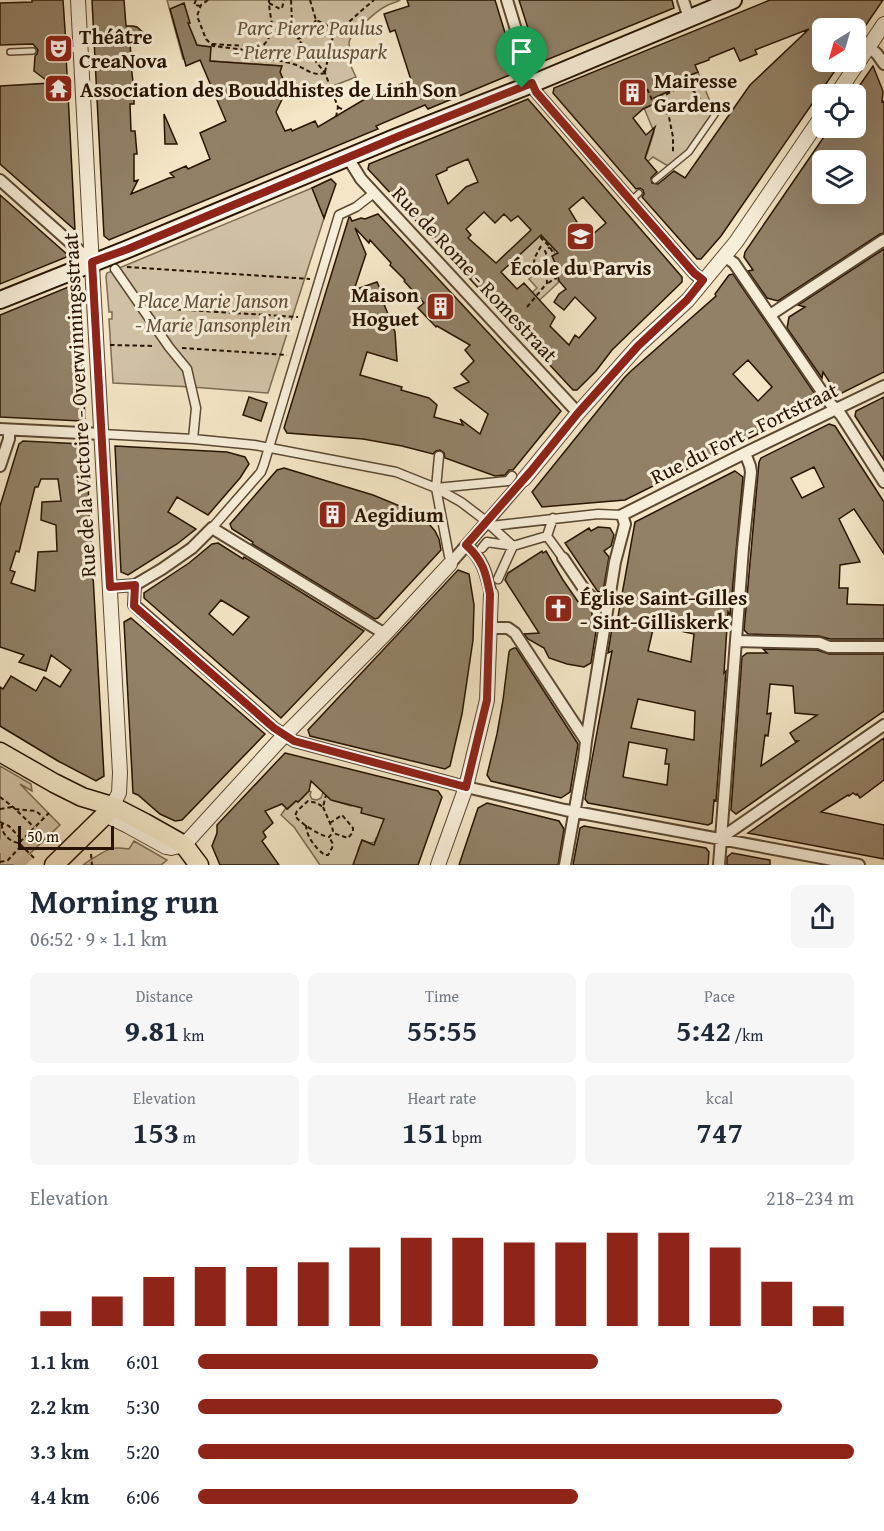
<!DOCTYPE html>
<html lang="en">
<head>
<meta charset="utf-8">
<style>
  body { margin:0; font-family:"Gentium Book Plus",serif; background:#f6f6f7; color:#1f2937; height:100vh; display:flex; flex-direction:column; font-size:22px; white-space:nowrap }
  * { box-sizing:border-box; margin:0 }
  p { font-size:20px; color:#747a83 }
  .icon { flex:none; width:33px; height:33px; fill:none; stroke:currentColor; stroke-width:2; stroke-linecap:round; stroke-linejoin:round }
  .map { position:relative; height:865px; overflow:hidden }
  .drawer { display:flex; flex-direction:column; background:#fff; flex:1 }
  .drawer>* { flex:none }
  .needle { width:39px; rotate:217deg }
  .tools { position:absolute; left:812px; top:18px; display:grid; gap:12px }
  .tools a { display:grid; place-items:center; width:54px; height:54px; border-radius:9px; background:#fff; box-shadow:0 6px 24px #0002; font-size:30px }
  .scale { position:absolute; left:18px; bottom:15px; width:96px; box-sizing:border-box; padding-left:6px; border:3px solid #281401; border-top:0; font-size:16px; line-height:21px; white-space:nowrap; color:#281401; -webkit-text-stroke:4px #f7eed9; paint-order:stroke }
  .pin { position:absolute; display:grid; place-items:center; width:51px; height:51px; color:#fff; margin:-62px -26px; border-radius:50% 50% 50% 0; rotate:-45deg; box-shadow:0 0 6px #0007 }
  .pin .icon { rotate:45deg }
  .round { display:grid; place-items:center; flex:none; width:63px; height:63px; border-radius:9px; background:#f6f6f7 }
  .headline { display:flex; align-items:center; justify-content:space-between; height:102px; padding:0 30px }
  h1 { font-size:33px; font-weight:800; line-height:45px }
  .stats { display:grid; grid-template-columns:repeat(3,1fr); gap:9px; height:102px; padding:6px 30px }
  .stats div { display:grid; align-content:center; border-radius:9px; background:#f6f6f7; text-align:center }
  .stats b { font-size:30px; font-weight:800 }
  .stats small { font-size:16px; font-weight:400 }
  .stats p { font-size:16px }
  .chart { height:168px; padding:12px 30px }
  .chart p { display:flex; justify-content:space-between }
  .chart svg { width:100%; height:108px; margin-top:6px; stroke:#8f2418; stroke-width:6 }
  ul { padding:0 30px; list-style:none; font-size:20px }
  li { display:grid; grid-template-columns:96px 72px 1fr; align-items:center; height:45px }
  li i { height:15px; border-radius:8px; background:#8f2418 }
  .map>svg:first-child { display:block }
  .green { fill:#d0c1a4; stroke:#7c6a52; stroke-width:1.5 }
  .building { fill:#928167; stroke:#281401; stroke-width:1.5; fill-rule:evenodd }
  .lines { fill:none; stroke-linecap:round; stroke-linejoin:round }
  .trunk-tunnel { stroke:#cabb9e; stroke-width:18; stroke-dasharray:18 9; stroke-linecap:butt }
  .service-casing { stroke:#5b4832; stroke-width:8 }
  .pedestrian-casing { stroke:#5b4832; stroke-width:11 }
  .minor-casing { stroke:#5b4832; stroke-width:14 }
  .tertiary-casing { stroke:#5b4832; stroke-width:16 }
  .secondary-casing { stroke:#281401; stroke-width:20 }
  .primary-casing { stroke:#281401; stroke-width:21 }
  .path { stroke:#281401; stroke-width:2; stroke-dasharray:4.5 3; stroke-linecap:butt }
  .service { stroke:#f7eed9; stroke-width:5 }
  .pedestrian { stroke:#f7eed9; stroke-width:8 }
  .minor { stroke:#f7eed9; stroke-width:10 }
  .tertiary { stroke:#f7eed9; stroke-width:14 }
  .secondary { stroke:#f7eed9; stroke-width:16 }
  .primary { stroke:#f3e5c5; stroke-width:18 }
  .route-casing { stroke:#fff; stroke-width:12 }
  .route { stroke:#8f2418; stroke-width:8 }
  .labels { text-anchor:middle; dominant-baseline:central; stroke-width:6; stroke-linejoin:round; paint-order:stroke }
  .park-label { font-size:21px; font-style:italic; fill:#63513a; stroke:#f7eed9 }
  .poi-label { font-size:21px; font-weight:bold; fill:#281401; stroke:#f7eed9; text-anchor:start }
  .street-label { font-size:21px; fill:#281401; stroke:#f7eed9 }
</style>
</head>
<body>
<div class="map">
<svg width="884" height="865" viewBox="0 0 884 865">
  <rect width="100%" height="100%" fill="#f3e5c5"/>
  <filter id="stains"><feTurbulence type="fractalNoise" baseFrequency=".00333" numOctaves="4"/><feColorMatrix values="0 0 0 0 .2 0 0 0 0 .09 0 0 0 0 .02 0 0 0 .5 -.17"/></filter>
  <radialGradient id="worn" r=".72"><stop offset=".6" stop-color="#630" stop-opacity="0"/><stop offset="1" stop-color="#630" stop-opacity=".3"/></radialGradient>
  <path class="green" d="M167,0H400C395,3 391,3 386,6C378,10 349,34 349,43C349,49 353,56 355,61L350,64L356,77L305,97L300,85L287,89L280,72L281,66L183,59Z
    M698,72L714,111L687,150L668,166L653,157L643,166L640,162L646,157L654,132L644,108L656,103L654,98L676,88L673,82Z
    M312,188L321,210L326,212L268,393L192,387L113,383L109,319H112V312H109L106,276L107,273Z
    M540,235L549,244L551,243C556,255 560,267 557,279L559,282L530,309L522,302L537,288L529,279L533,275L517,257Z
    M0,766L31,784L32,791L20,784L60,825L18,865H0Z
    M309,791L311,792L310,795L312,799L317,800L321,798L323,792L332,800L351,806L353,798L398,810L378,838H376L375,842L370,843L362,840L358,850L378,865H320L294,827L281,815L286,808L288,809L296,801L298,802Z
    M134,841L167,860L161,865H83C89,860 94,858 100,854C112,847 116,847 129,849Z"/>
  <path class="building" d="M32,0H63L66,45L63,46L61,50L62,53L66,55L75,230L0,164V86L50,83L34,71L35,56L37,54L38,50L33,44L0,45V3L32,2Z
    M92,0H124L126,26H133L137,27L148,37L130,38L131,64L134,91V104H130L131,131H135L137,154H134V181L138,180L131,194L169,178L174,177L170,173L186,166L188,169L210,159L200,133L226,121L200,60L186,66L170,9L184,3L190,23H188L197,45L211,47L210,61L282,66L280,72L287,89L276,112L285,131L291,129L292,131L315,121L318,127L365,99L411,80L395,30L390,32L384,14L409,6L407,0H495L517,72L428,109L425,105L376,126L378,129L109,240L104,236Z
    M519,0H672L674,8L539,63Z
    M770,0H883L855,41V28H822V62H841L721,236L701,259H697L642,197L644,194L643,190L640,188L636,189L553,93L554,88ZM809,29L750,85L685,178L674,171L658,184L652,183L651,178L657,172L645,158L655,127L646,135L633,118L643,109L656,103L654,98L676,88L673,82L698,72L695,65L709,60V58L734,48L740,61L757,54L755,50Z
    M873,66L883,91L882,102L884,101V233L880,234L778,301L767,298L748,271L753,270L744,257L745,252L830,128H855V92ZM822,160H855V194H822Z
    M528,99L682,277V282L612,350L596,371L577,390H573L368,169L369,164ZM468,159L478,182L466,187L448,204L436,175L447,170V168ZM583,197L606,223L587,239L569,209ZM484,212L495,223L504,214L511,221L518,216L531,230L496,263L468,238L471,235L466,229ZM541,235L558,253L552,256L559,272L558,275L559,281L566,289L559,294L554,302L564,310L575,297L596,318L579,338L575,335L569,345L550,326L555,317L524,283L517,289L501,272Z
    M164,114L177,144H165Z
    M331,179L336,184L324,218L312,188Z
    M0,195L34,225L69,256L0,284Z
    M378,214L561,411L513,470H509L505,475L495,476L445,458L444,453L440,450L436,451L433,454L402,446L363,439L287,433L284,428L349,217H350L352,221L361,218L365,219ZM355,228L369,243L370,240L391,263L390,265L405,280L404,281L424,303L418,308L436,327L437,326L470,345L465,350L474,361L461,374L469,382L454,388L488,414L480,434L460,419L463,425L434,417L437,405L429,398L401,390L402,387L360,375L367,352L397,361L395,332L382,299L384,298L377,282L354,290L366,254Z
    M884,249V372L840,394L836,392L823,372L822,378L787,328L789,317L805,307L798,305Z
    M733,274L819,400L818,404L625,500L542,507L532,492L624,378L631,371L716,296L715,294L729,275ZM748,360L772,387L758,401L733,374Z
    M78,283L85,418H82L81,421L0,417V315Z
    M249,397L267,403L261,421L243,415Z
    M884,397V460L855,416L856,411Z
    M829,424L835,426L884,502V554L854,509L839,519L860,562L840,565L839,588H848L847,604L884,605V639H830L819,636L748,634L744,630L759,462L761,458ZM814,467L824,487L802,498L791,478Z
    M23,441L83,444L86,448L104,776L96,781L58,761L0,726V687L3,689L11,676L36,691L44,677L60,687L71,670L51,655L46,671L19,662L24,655L0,647V506L19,444ZM41,479H58L61,501L42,502L41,520L56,525L57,551L38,552L35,591L11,583L15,572L10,570L16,551L19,552L35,487H38Z
    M115,446L227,452L245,457L249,464L240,478L208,515L177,497L168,512L196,529L177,544L128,575L121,572Z
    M284,468L373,495L412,511L424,518L435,531L439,539L441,550L378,618L375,619L252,544L253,542L232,529L230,524L277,470Z
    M735,471L743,477L730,615L728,612L724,673L726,671L716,801L714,800L712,823L708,825L588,803L585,799L588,781L612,651L608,653L612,628H616L635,522ZM654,625L694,634L691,662L648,651ZM638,699L695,711L694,740L631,728ZM629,742L667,749L665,764H669L667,785L623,777Z
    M598,527L610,528L614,535L611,546L604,551L609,557L603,591L598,592L565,543L589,528L591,531Z
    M218,543L243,559L244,557L364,631L281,718L144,598V593L189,563L212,544ZM221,600L249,617L233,635L209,614Z
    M542,551L543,553L546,551L563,580L581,606L584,600L592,607V615L597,624L591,663L584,667L567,664L549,658L544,648L528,639L524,634L539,633L505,580L508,573Z
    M458,570L469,574L474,605L473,640L462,714L450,766L445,769L310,736L308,730Z
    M131,618L265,734L182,820L175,821L160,814L138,795L133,793L124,622Z
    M514,648H516L578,744L570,792L561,798L491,781L487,775L497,734L503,700L509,652L510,650Z
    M763,649L817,650L829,654H884V711L736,814L731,810L742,657L747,653H767ZM770,684L793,686L795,713L817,715L790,733L795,741H798L761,766L765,735L768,736L771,713L767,714Z
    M884,738V780L860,798L857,794L856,795L853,793L849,796L848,795L821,812L884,825V859L748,833Z
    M285,753L438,791L442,797L418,865H353L362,840L374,845L384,819L361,813L362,808L331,800L311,781L309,791L298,802L296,801L287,809L282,804L265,811L273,823L263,832L266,837L262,841L279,865H220L212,846L217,833V825Z
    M487,803L559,821L564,829L558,865H459L478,808Z
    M584,826L706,848L709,852L708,865H573L580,828Z
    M732,853L770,860V865H727V857Z"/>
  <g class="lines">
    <path class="trunk-tunnel" d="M0,840L26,865"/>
    <defs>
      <path id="service" d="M66,50L79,49
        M10,52L33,51
        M655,180L689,152L716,113
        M631,201L639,193"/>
      <path id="pedestrian" d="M115,269L169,347L187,369L196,408L193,439
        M102,434L193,439L254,445L396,472L436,488L461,502L482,518
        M439,456L436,488L449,556
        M436,488L508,481L512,476
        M491,526L598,514L622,515
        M491,526L513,546L547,536L563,558
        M212,528L261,472L264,464L339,215L356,207L374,193
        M547,536L553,518
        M482,548L487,542L513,546L498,579"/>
      <path id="minor" d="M507,0L530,76L536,92L694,273L703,281
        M683,0L689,18
        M869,47L877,54L884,64
        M348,158L361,179L578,413
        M0,180L92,262
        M724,256L734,263L829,402L841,415L884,482
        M770,315L884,240
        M0,429L102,434
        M0,466L9,439V430
        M467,545C483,560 486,573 491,594
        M563,558L586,592L597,602L609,603
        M450,564L524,479
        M135,585L134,605L274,728L294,741L466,787L565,810L859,865
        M110,587L135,585L162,569L192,548L212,528L385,634
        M490,628H508L515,633L586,741
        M736,641L819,643L829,647H884
        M721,838L884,725
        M565,865L584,758L586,741L615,562L625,524L622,515L745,453L884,386
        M719,865L743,548L751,472L750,466L745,453"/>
      <path id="tertiary" d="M78,0L90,229L120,773L119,793L112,806
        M837,94L884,24
        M524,479L578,413L638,346L688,300L736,242L822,116
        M105,815L128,826L166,847L171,848L184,845L277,743L385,634L450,564
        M438,865L466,787L487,700L491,594"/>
      <path id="secondary" d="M0,300L128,249L397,137L522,88L733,0"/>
      <path id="primary" d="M0,752L54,783L82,797L112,806L145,823L184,845L199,865
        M54,865L105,815L112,806"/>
    </defs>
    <use href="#service" class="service-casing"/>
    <use href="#pedestrian" class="pedestrian-casing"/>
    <use href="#minor" class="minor-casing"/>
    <use href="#tertiary" class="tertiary-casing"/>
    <use href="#secondary" class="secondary-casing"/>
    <use href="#primary" class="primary-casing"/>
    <path class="path" d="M196,0L194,5L200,6
      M208,0L201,5L197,16L206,39L213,46L255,51V58C267,59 281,60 293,64C305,67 311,77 325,73
      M291,0L292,22L298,39
      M310,0L316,20L329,26L334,32
      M269,3L280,9L282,8L284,0
      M316,20L306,35L298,39L325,73L338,107L336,117
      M212,44L262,47C279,28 269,22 269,0
      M259,59L260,47
      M325,72L334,32L340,30L361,11L374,0
      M644,82L653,102L665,109L669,117L673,137V152
      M653,102L683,85C695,89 705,101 704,113
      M338,107L345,111
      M542,237L541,238L550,247L554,255
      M541,246L535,257L534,262L546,275
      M127,267L310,279
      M548,283L558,277
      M527,307L547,283C546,272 550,261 545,251L550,247
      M154,308L298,317
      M110,345L155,346
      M182,348L287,355
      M0,797L13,807L34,827
      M323,807L333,830L332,834L329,837C320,836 300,823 295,816L297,811L308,801L317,803L323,807L326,795
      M0,809L12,807
      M15,809L36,811L43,817
      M0,822L9,826L22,840
      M330,823L342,815L353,828V832L348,838L333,833
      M2,824C1,834 10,842 19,843
      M306,825C306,836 316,849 325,855H328L332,848L333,844L329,837
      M91,854L92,865
      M34,858L19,843L49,813
      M0,862L8,860L22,845"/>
    <use href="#service" class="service"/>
    <use href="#pedestrian" class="pedestrian"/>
    <use href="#minor" class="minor"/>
    <use href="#tertiary" class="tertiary"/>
    <use href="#secondary" class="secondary"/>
    <use href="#primary" class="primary"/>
  </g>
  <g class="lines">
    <defs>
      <path id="route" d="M532,83L536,92L694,273L703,280L687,300L638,346L578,413L531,471L466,545C483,560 486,573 490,594L487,700L466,787L294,741L274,728L134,606L135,585L110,587L92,262L128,249L397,137Z"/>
    </defs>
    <use href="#route" class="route-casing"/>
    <use href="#route" class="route"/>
  </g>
  <defs>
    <symbol id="theatre-square" viewBox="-11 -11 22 22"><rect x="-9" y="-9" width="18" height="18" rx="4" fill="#8f2418" stroke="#f7eed9"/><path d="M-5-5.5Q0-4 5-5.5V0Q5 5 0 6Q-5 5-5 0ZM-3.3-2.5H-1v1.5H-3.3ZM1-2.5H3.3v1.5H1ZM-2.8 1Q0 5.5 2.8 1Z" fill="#fff"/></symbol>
    <symbol id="temple-square" viewBox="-11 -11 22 22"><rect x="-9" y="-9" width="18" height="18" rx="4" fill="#8f2418" stroke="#f7eed9"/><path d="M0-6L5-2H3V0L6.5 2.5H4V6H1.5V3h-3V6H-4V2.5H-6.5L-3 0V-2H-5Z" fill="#fff"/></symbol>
    <symbol id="building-square" viewBox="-11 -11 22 22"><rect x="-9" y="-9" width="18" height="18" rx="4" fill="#8f2418" stroke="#f7eed9"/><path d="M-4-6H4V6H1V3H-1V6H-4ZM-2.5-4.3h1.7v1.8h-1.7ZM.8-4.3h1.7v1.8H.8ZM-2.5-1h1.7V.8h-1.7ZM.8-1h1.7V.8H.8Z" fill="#fff"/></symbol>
    <symbol id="school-square" viewBox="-11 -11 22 22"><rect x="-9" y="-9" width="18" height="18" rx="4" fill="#8f2418" stroke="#f7eed9"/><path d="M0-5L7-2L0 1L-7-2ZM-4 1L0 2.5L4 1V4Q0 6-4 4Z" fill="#fff"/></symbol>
    <symbol id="church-square" viewBox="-11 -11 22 22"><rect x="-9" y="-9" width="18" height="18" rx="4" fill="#8f2418" stroke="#f7eed9"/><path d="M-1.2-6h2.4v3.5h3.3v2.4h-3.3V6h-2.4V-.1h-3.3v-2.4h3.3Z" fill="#fff"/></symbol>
  </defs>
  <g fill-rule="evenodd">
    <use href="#theatre-square" x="42" y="32" width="33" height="33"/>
    <use href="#temple-square" x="42" y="72" width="33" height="33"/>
    <use href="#building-square" x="616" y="76" width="33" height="33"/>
    <use href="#school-square" x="564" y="220" width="33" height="33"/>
    <use href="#building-square" x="424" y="290" width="33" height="33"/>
    <use href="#building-square" x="316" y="498" width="33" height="33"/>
    <use href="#church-square" x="542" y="592" width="33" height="33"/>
  </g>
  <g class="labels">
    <g class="park-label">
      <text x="310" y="27">Parc Pierre Paulus<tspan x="310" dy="24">- Pierre Pauluspark</tspan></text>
      <text x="213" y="300">Place Marie Janson<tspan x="213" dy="24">- Marie Jansonplein</tspan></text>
    </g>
    <g class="poi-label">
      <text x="79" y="36">Théâtre<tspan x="79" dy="24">CreaNova</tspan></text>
      <text x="654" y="80">Mairesse<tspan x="654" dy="24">Gardens</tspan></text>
      <text x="80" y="89">Association des Bouddhistes de Linh Son</text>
      <text x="581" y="267" text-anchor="middle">École du Parvis</text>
      <text x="419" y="294" text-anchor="end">Maison<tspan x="419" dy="24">Hoguet</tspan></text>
      <text x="354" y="514">Aegidium</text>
      <text x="580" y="597">Église Saint-Gilles<tspan x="580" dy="24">- Sint-Gilliskerk</tspan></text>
    </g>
    <g class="street-label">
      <text transform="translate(475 274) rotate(47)">Rue de Rome - Romestraat</text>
      <text transform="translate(79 405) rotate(-93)">Rue de la Victoire - Overwinningsstraat</text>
      <text transform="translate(744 433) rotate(-26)">Rue du Fort - Fortstraat</text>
    </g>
  </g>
  <rect width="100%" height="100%" filter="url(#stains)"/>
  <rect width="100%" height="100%" fill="url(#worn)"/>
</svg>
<div class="tools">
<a><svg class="needle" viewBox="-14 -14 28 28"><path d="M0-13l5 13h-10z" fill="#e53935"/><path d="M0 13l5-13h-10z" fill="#747a83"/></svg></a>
<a><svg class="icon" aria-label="locate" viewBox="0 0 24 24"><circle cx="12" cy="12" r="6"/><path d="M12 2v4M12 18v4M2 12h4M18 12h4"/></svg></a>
<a><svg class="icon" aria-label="layers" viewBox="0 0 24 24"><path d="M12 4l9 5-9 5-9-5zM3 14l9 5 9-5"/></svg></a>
</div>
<div class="scale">50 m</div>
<div class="pin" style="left:522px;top:88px;background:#1e9e55"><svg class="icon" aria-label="arrive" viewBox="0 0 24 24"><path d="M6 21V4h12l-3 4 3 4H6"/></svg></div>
</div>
<section class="drawer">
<div class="headline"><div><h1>Morning run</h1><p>06:52 · 9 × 1.1 km</p></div><a class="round"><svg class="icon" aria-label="share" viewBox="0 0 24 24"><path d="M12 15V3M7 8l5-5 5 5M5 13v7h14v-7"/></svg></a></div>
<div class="stats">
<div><p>Distance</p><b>9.81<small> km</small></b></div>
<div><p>Time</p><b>55:55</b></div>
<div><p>Pace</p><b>5:42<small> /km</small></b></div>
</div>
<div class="stats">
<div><p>Elevation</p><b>153<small> m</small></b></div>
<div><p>Heart rate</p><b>151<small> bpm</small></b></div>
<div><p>kcal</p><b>747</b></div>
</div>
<div class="chart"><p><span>Elevation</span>218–234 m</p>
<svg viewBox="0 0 160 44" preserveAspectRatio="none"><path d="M5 44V38M15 44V32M25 44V24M35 44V20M45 44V20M55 44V18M65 44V12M75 44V8M85 44V8M95 44V10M105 44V10M115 44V6M125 44V6M135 44V12M145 44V26M155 44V36"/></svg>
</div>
<ul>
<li><b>1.1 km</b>6:01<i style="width:61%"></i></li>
<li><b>2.2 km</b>5:30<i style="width:89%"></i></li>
<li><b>3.3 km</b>5:20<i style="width:100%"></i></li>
<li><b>4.4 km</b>6:06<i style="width:58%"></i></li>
</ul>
</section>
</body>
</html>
